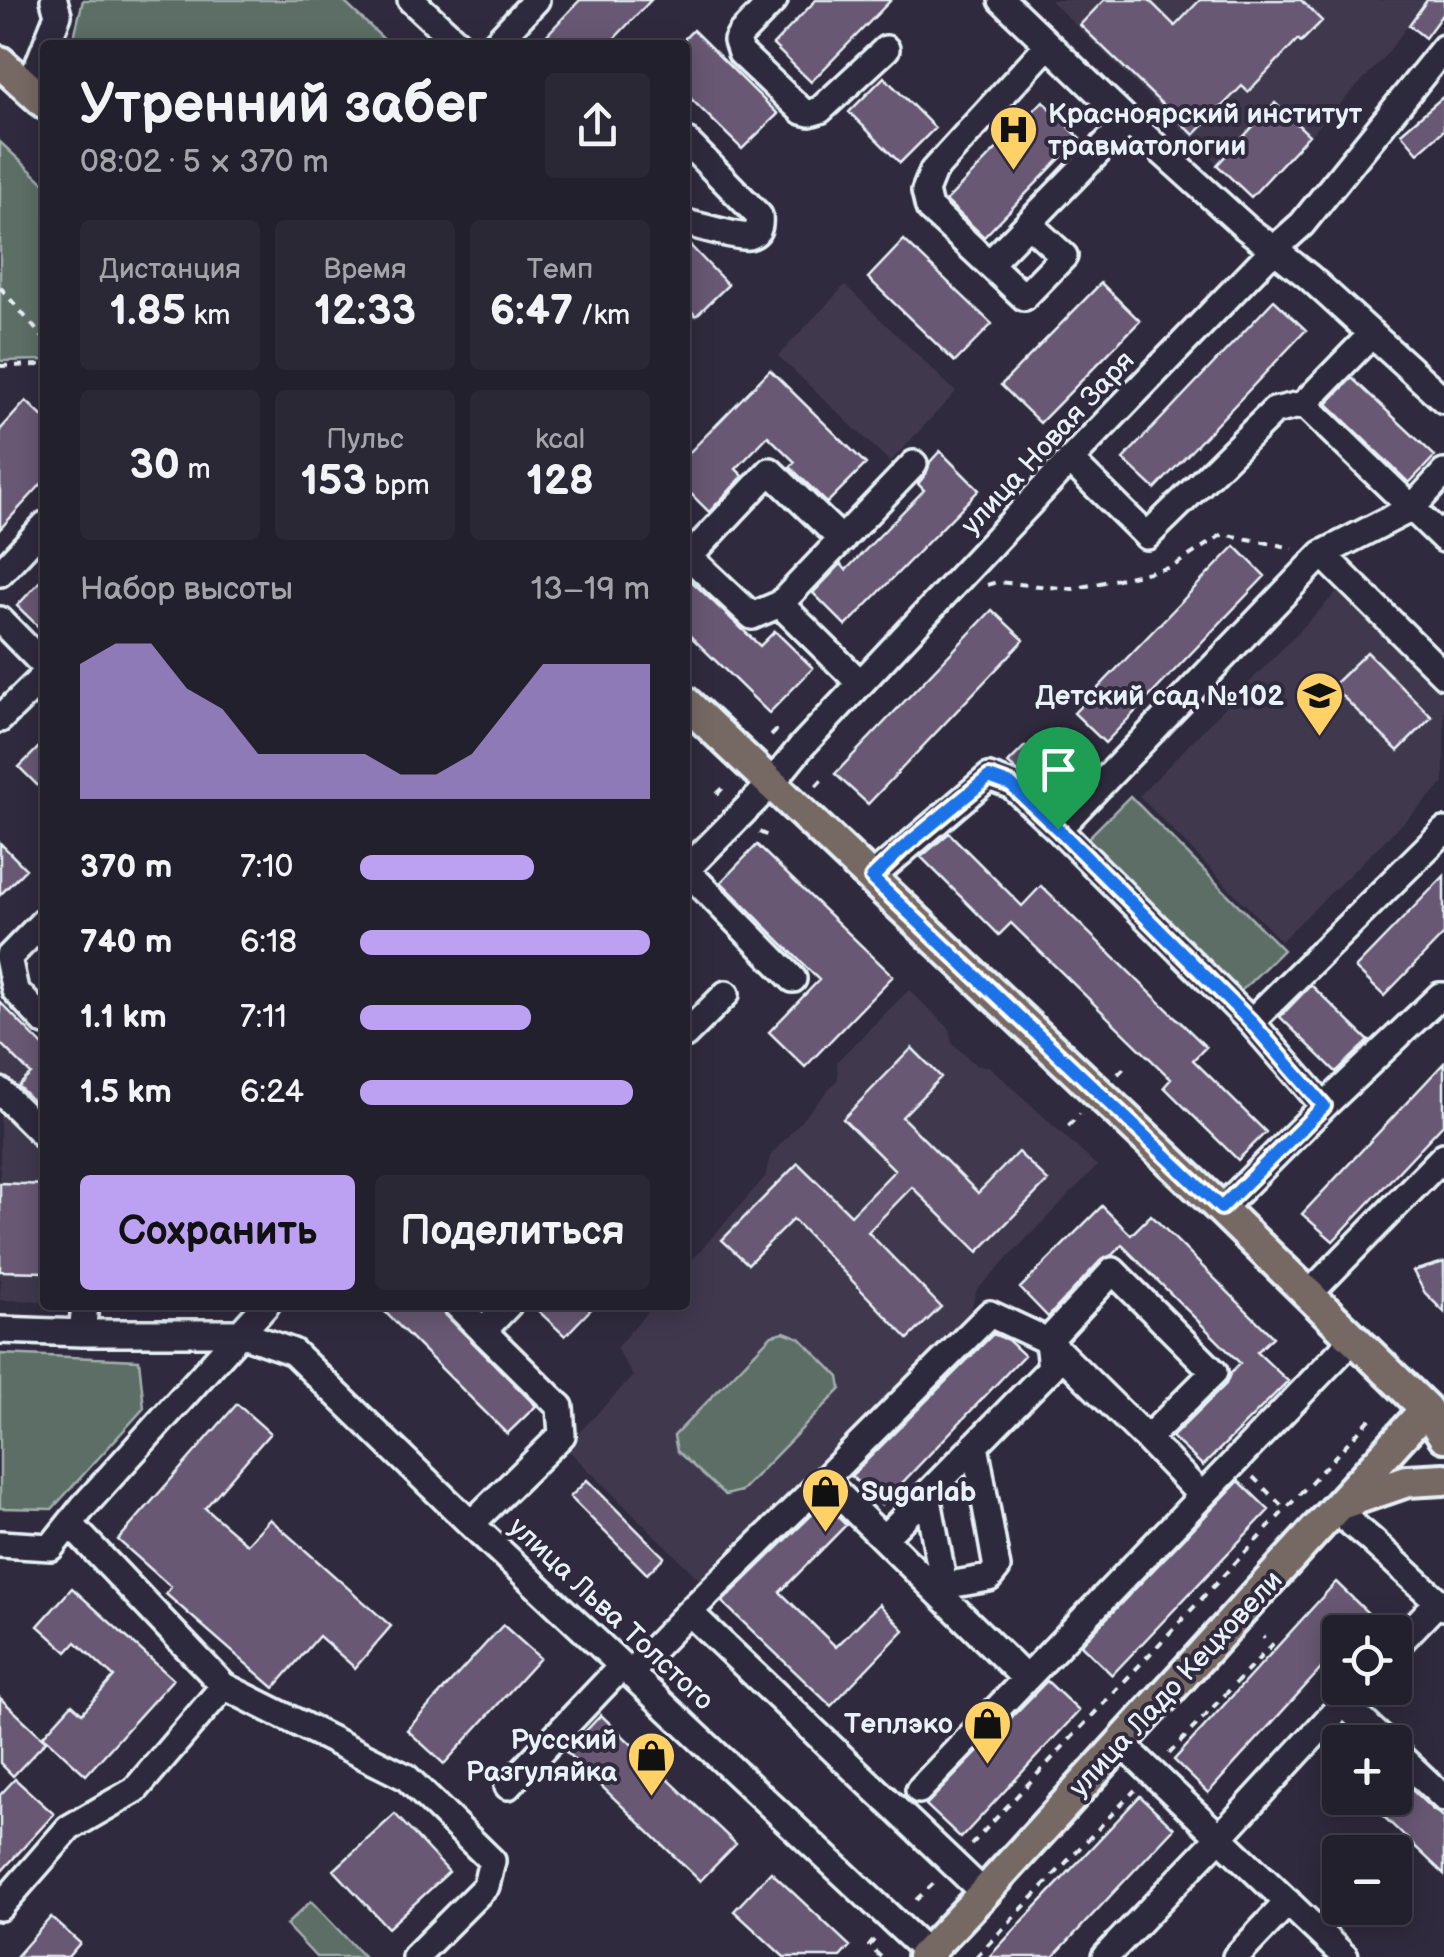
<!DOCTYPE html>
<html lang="ru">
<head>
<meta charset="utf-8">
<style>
  body { margin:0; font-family:"Balsamiq Sans",sans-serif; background:#2b2836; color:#f1f3f6; height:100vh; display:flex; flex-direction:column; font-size:38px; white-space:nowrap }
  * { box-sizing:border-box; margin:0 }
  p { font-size:32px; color:#a3a3aa }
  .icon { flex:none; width:55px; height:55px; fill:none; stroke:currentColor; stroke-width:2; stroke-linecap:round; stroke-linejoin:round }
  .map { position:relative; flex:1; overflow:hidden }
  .drawer { position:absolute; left:40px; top:40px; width:650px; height:1270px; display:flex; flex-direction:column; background:#23202e; border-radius:10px; box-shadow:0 5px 25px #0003,0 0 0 2px #403e4a }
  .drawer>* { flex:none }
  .fabs { position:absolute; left:1322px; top:1615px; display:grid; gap:20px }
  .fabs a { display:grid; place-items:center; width:90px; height:90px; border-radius:10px; background:#23202e; box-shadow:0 5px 25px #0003,0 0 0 2px #403e4a; font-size:50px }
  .pin { position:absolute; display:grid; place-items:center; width:85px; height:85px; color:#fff; margin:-102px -42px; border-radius:50% 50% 50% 0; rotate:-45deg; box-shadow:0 0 10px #0007 }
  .pin .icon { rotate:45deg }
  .round { display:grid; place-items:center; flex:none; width:105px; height:105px; border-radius:10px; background:#2b2836 }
  .overview { display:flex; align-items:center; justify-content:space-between; height:170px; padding:0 40px }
  h1 { font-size:55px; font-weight:600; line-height:75px }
  .figures { display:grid; grid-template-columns:repeat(3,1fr); gap:15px; height:170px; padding:10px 40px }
  .figures div { display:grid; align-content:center; border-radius:10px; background:#2b2836; text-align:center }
  .figures b { font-size:42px; font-weight:600 }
  .figures small { font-size:28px; font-weight:400 }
  .figures p { font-size:28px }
  .chart { height:280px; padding:20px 40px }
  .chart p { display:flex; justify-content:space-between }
  .chart svg { width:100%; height:180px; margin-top:10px; fill:#bca0f2; opacity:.7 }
  .primary-button { display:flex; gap:20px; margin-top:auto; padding:20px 40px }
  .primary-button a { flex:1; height:115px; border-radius:10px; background:#bca0f2; color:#111; font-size:40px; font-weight:600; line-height:115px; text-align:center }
  .primary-button a+a { background:#2b2836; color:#f1f3f6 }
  ul { padding:0 40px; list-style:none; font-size:32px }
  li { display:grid; grid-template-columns:160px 120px 1fr; align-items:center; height:75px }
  li i { height:25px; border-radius:12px; background:#bca0f2 }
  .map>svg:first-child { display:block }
  .built { fill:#40384d }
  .green { fill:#5c6e65; stroke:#a2b0ae; stroke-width:2.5 }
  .building { fill:#675873; stroke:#e8f1f8; stroke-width:2.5 }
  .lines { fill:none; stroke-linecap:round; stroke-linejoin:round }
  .minor-casing { stroke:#e8f1f8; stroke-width:32 }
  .major-casing { stroke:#e8f1f8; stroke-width:38 }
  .path { stroke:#e8f1f8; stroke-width:4; stroke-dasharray:8 8; stroke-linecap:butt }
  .minor { stroke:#2f2a3d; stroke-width:25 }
  .major { stroke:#766964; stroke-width:30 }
  .route-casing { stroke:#fff; stroke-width:20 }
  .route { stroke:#1a73e8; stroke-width:12 }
  .labels { text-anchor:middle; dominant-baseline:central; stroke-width:8; stroke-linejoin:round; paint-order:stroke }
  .poi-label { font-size:28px; font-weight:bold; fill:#e8f1f8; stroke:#2f2a3d; text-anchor:end }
  .street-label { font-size:28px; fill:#e8f1f8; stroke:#2f2a3d }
</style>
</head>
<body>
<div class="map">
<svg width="1444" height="1957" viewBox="0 0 1444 1957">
  <rect width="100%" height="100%" fill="#2f2a3d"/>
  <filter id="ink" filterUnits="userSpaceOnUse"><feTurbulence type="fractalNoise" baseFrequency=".01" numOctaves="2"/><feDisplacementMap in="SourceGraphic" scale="20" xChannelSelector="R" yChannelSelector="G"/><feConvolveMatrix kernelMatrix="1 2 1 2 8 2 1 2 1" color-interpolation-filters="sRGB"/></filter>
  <g filter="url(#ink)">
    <path class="built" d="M1050,0H1427L1383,59L1251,197Z
      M845,285L956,392L890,462L778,356Z
      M1340,589L1444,695V783L1281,941L1139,796Z
      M909,990L950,1029L952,1043L977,1066H989L1097,1166L977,1290L969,1315L701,1581L565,1447L633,1376L616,1348L653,1305H685V1268L765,1177L770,1156L838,1079L837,1061Z
      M0,1044L45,1088V1301L0,1300Z"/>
    <path class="green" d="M83,0H342L390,45H72Z
      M0,142L45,184V360L0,361Z
      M1130,796L1283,950L1237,995L1085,841Z
      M784,1332L800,1338L839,1377L841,1389L741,1491L725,1495L677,1451L674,1436L772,1335Z
      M0,1354L139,1360L144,1408L52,1509L0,1508Z
      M311,1901L364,1957H316L286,1925Z"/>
    <path class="building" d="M580,0H651L608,45H554L545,37Z
      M816,0H891L811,82L773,45Z
      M1104,0H1149L1175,26L1200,0H1301L1322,21L1301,42L1298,39L1248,92L1242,86L1194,135L1080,25Z
      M1427,0H1444V12L1425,38L1409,25Z
      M693,30L778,114L742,149L685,93V38Z
      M884,77L935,128L900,163L849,112Z
      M1444,96V130L1418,153L1401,133Z
      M1043,101L1080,138L984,237L946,201Z
      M1275,103L1309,135L1251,197L1217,165Z
      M685,240L728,285L696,316L685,304Z
      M904,240L992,324L955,362L868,278Z
      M1101,283L1140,321L1040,423L1001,385Z
      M1274,300L1306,330L1155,489L1123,459Z
      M770,370L866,464L827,503L790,467L795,462L768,436L736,469L743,476L709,512L685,488V457Z
      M1352,378L1435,456L1409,483L1327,404Z
      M26,401L45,419V480L0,529V430Z
      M940,451L979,490L846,626L813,593L841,564L846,570L924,490L918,484L926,474L930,462Z
      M1235,546L1265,576L1105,743L1074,713Z
      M685,575L760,646L775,631L813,668L769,713L685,631Z
      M45,576V633L17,606Z
      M992,610L1024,640L868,804L835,774Z
      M1367,652L1432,717L1398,751L1332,686Z
      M45,741V793L19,767Z
      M1025,746L1061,781L1046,796L1008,763Z
      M949,833L1022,906L1041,886L1206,1047L1193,1060L1266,1132L1238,1160L1164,1087L1171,1079L1011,923L999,935L921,857Z
      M0,843L26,869L0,895Z
      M757,845L893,976L805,1067L769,1032L819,980L721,882Z
      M1444,876V934L1384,996L1355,968Z
      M1311,985L1369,1041L1336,1072L1280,1017Z
      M0,1002L45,1048V1113L18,1086L31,1074L0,1043Z
      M912,1048L941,1077L902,1117L978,1193L1018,1152L1048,1181L978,1252L912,1187L868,1232L941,1307L908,1339L793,1219L748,1264L722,1240L798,1163L851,1215L895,1170L843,1119Z
      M1444,1063V1123L1333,1241L1302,1214Z
      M0,1183L45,1185V1272L0,1271Z
      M1102,1206L1131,1235L1151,1215L1273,1337L1257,1352L1288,1381L1203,1466L1172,1437L1226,1384L1230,1374L1240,1363L1122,1245L1112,1255L1101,1260L1048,1317L1020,1288Z
      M1444,1262V1312L1425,1293L1413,1271Z
      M378,1305H436L536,1406L507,1434Z
      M532,1305H595L565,1336Z
      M993,1334L1008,1340L1024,1355L881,1505L851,1476Z
      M237,1404L270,1433L205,1508L247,1544L270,1519L391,1626L355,1668L319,1636L274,1688L166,1594L171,1587L118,1540Z
      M587,1480L664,1557L647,1574L570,1497Z
      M1239,1481L1269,1510L1112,1675L1081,1645Z
      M824,1503L846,1525L780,1592L836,1647L879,1604L904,1630L831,1706L722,1602Z
      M1336,1582L1370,1615L1354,1632H1340V1648L1208,1793L1174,1760Z
      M72,1588L173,1679L86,1775L43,1736L72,1704L82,1713L114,1677L76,1642L67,1652L38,1626Z
      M503,1625L540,1658L444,1764L407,1730Z
      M1047,1681L1079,1711L961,1838L926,1805Z
      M0,1698L46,1741L13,1776L0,1763Z
      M601,1715L736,1844L700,1881L566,1752Z
      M15,1779L54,1814L0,1873V1795Z
      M1410,1788L1433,1810L1444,1817V1874L1383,1816Z
      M1140,1796L1174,1828L1053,1957H989Z
      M395,1814L449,1872L388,1928L334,1870Z
      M771,1872L850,1946L840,1957H784L734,1911Z
      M51,1917L80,1943L68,1957H16Z"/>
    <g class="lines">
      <defs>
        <path id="minor" d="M411,0L460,45
          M774,0L741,34L737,41L741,53L802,111L810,113L820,110L886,49
          M1002,0L1128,121L1245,227L1309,277L1444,400
          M46,45L58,15L54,0
          M494,45L536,0
          M1048,45L933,171L925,191L929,208L989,264L1128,121
          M29,88L45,48
          M685,140L759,216C760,225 759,233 749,236C739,238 697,225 685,223
          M989,264L1024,297L1064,256L1029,224
          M1304,404L1444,539
          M1070,460L1147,536L1274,411L1304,404L1372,334
          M685,553L752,616L780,604L860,683
          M1322,554L1444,675
          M689,557L770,471L842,540
          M0,573L45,525
          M780,604L914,464
          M0,620L45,666
          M0,719L45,675
          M1058,829L1322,554L1412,508L1444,473
          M686,870L793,979
          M685,871L771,784L801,747L1070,460L1273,250L1302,224L1444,48
          M872,877L989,777L1011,785L1058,829L1251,1022L1324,1106L1221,1209
          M45,920L8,958L15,990L45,1022
          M1251,1022L1444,831
          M685,1035L726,994
          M0,1091L45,1136
          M1324,1106L1440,996H1444
          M1308,1295L1444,1156
          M457,1305L483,1331L508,1305
          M0,1330L82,1333H240L293,1352L471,1524L932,1957
          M82,1333L85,1305
          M824,1480L990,1314L1048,1341L1147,1439
          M927,1494L943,1580L949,1585L989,1578L997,1568L975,1445
          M1334,1509L1370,1539L1444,1607
          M70,1524L224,1686L406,1777L492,1861L486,1886L415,1957
          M471,1524L562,1435L560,1407L483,1331
          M884,1538L1051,1368L1048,1341L1113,1271L1214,1372L1147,1439L1201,1495
          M0,1544L51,1547L83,1507L266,1305
          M1395,1647L1438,1602
          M630,1673L689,1612
          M1342,1702L1385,1742
          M1121,1743L1345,1957
          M1395,1752L1444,1798
          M508,1786L622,1666
          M919,1790L1353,1339
          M984,1893L689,1612L824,1480L1026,1679
          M0,1907L69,1828L135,1790L224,1686
          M1105,1957L1219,1838L1357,1688
          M1236,1957L1288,1902"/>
        <path id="major" d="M0,62L45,103
          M685,702L1221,1209L1426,1409L1444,1436
          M1343,1503L1407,1481L1444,1479
          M923,1957L984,1893L1426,1409"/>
      </defs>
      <use href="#minor" class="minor-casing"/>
      <use href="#major" class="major-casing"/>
      <path class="path" d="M0,287L45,340
        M0,366L45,365
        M987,585L997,582L1073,589L1172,567L1223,534L1293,548
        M771,736L776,731H784
        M816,786L826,775
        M717,794L723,788
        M759,832L768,836L771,831
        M1118,1074L1128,1064
        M1068,1126L1080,1114
        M1253,1477L1285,1509
        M1169,1754L1272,1645L1263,1637
        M971,1845L1371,1418
        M916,1900L936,1881
        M874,1940L869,1946L881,1957
        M976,1957L1135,1790"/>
      <use href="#minor" class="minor"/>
      <use href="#major" class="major"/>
    </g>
  </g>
  <g class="lines" filter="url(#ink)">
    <defs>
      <path id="route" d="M989,777L1011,785L1058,829L1251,1022L1324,1106L1221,1208L872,878L903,848Z"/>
    </defs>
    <use href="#route" class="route-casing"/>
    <use href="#route" class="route"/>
  </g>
  <defs>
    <symbol id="hospital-pin" viewBox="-11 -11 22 30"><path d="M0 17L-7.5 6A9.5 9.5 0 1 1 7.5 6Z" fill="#ffd166" stroke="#2f2a3d"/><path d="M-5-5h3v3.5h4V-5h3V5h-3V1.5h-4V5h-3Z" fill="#111"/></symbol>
    <symbol id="school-pin" viewBox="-11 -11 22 30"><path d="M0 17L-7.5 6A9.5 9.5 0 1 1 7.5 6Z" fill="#ffd166" stroke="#2f2a3d"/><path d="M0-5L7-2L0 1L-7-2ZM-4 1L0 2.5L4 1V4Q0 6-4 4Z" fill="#111"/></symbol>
    <symbol id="shop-pin" viewBox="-11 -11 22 30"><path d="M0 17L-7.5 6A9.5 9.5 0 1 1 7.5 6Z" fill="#ffd166" stroke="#2f2a3d"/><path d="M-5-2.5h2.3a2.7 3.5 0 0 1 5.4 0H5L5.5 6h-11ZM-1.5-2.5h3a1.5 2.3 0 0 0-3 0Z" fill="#111"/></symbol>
  </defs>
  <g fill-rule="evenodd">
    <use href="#hospital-pin" x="986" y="102" width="55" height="75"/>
    <use href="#school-pin" x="1292" y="668" width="55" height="75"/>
    <use href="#shop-pin" x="798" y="1464" width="55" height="75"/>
    <use href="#shop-pin" x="960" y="1696" width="55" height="75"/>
    <use href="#shop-pin" x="624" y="1728" width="55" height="75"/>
  </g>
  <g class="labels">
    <g class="poi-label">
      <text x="1048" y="114" text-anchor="start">Красноярский институт<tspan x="1048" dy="32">травматологии</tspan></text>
      <text x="1284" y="696">Детский сад №102</text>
      <text x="861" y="1492" text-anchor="start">Sugarlab</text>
      <text x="953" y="1724">Теплэко</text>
      <text x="617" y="1740">Русский<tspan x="617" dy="32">Разгуляйка</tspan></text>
    </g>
    <g class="street-label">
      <text transform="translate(1048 443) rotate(-47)">улица Новая Заря</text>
      <text transform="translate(611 1614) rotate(43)">улица Льва Толстого</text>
      <text transform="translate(1176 1684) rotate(-47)">улица Ладо Кецховели</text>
    </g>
  </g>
</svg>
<div class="fabs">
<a><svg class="icon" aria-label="locate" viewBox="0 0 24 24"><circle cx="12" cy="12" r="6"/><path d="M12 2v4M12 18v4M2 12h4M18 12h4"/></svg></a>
<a>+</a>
<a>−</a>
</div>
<div class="pin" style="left:1058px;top:829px;background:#1e9e55"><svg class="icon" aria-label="arrive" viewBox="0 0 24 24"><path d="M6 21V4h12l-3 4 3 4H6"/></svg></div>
<section class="drawer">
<div class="overview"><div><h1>Утренний забег</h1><p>08:02 · 5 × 370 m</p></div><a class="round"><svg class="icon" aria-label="share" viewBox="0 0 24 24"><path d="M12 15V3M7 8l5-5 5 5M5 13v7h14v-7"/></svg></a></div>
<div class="figures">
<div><p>Дистанция</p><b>1.85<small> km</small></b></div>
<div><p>Время</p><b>12:33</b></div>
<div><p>Темп</p><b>6:47<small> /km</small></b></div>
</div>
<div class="figures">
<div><b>30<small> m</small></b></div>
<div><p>Пульс</p><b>153<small> bpm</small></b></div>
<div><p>kcal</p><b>128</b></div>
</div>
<div class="chart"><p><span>Набор высоты</span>13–19 m</p>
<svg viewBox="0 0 160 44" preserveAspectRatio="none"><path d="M0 44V11L10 6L20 6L30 17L40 22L50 33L60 33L70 33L80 33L90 38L100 38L110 33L120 22L130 11L140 11L150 11L160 11V44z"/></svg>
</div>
<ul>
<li><b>370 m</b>7:10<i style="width:60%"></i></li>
<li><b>740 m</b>6:18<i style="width:100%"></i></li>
<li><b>1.1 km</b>7:11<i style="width:59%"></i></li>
<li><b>1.5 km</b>6:24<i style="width:94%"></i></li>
</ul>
<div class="primary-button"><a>Сохранить</a><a>Поделиться</a></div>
</section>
</div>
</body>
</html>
